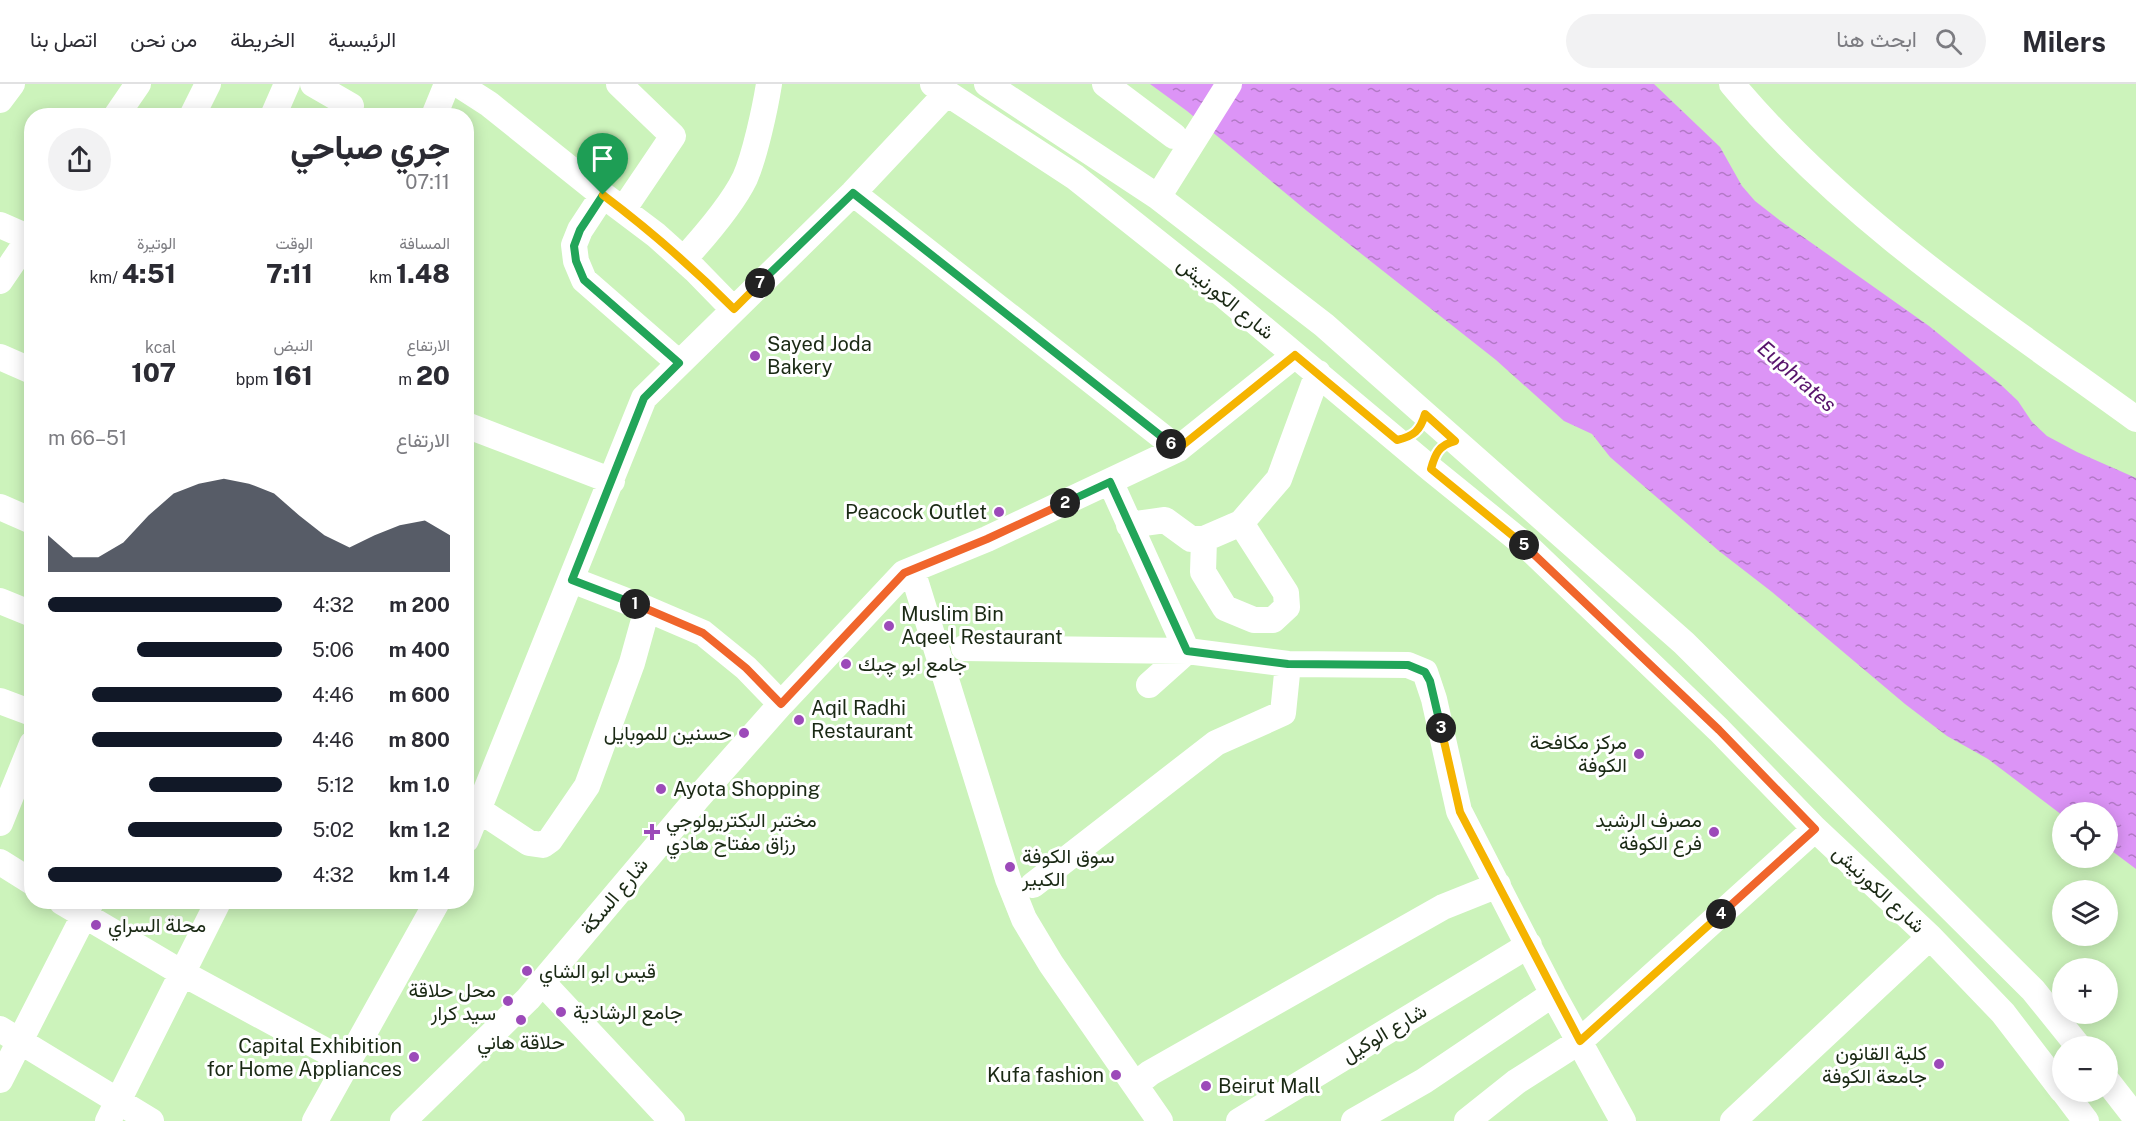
<!DOCTYPE html>
<html lang="ar">
<head>
<meta charset="utf-8">
<style>
  body { margin:0; font-family:"Public Sans",Vazirmatn,sans-serif; background:#f2f2f3; color:#2b2b33; direction:rtl; height:100vh; display:flex; flex-direction:column; font-size:22px; white-space:nowrap }
  * { box-sizing:border-box; margin:0 }
  p { font-size:20px; color:#7c7c81 }
  .icon { flex:none; width:33px; height:33px; fill:none; stroke:currentColor; stroke-width:2; stroke-linecap:round; stroke-linejoin:round }
  .map { position:relative; flex:1; overflow:hidden; direction:ltr }
  .side { position:absolute; left:24px; top:24px; width:450px; height:801px; display:flex; flex-direction:column; background:#fff; border-radius:24px; box-shadow:0 3px 15px #0003; direction:rtl }
  .side>* { flex:none }
  .buttons { position:absolute; left:2052px; top:718px; display:grid; gap:12px }
  .buttons a { display:grid; place-items:center; width:66px; height:66px; border-radius:50%; background:#fff; box-shadow:0 3px 15px #0003; font-size:30px }
  .pin { position:absolute; display:grid; place-items:center; width:51px; height:51px; color:#fff; margin:-62px -26px; border-radius:50% 50% 50% 0; rotate:-45deg; box-shadow:0 0 6px #0007 }
  .pin .icon { rotate:45deg }
  .km { position:absolute; width:30px; height:30px; margin:-15px; border-radius:50%; background:#222; color:#fff; font-size:16px; line-height:30px; text-align:center }
  .round { display:grid; place-items:center; flex:none; width:63px; height:63px; border-radius:32px; background:#f2f2f3 }
  .head { display:flex; align-items:center; justify-content:space-between; height:102px; padding:0 24px }
  h1 { font-size:33px; font-weight:800; line-height:45px }
  .figures { display:grid; grid-template-columns:repeat(3,1fr); gap:9px; height:102px; padding:6px 24px }
  .figures div { display:grid; align-content:center }
  .figures b { font-size:26px; font-weight:800 }
  .figures small { font-size:16px; font-weight:400 }
  .figures p { font-size:16px }
  .chart { height:168px; padding:12px 24px }
  .chart p { display:flex; justify-content:space-between }
  .chart svg { width:100%; height:108px; margin-top:6px; fill:#111827; opacity:.7 }
  ul { padding:0 24px; list-style:none; font-size:20px }
  li { display:grid; grid-template-columns:96px 72px 1fr; align-items:center; height:45px }
  li i { height:15px; border-radius:8px; background:#111827 }
  header { display:flex; align-items:center; gap:36px; box-sizing:border-box; height:84px; padding:0 30px; background:#fff; border-bottom:2px solid #e1e1e2 }
  header strong { font-size:28px }
  nav { display:flex; gap:33px; margin-inline-start:auto; font-size:21px }
  .search { width:420px; height:54px; background:#f2f2f3; display:flex; align-items:center; gap:15px; box-sizing:border-box; padding:0 21px; border-radius:33px; color:#7c7c81; font-size:22px }
  .map>svg:first-child { display:block }
  .water { fill:url(#water-ripples) }
  .lines { fill:none; stroke-linecap:round; stroke-linejoin:round }
  .minor { stroke:#fff; stroke-width:26 }
  .split-1-casing { stroke:#fff; stroke-width:12 }
  .split-2-casing { stroke:#fff; stroke-width:12 }
  .split-3-casing { stroke:#fff; stroke-width:12 }
  .split-4-casing { stroke:#fff; stroke-width:12 }
  .split-5-casing { stroke:#fff; stroke-width:12 }
  .split-6-casing { stroke:#fff; stroke-width:12 }
  .split-7-casing { stroke:#fff; stroke-width:12 }
  .split-8-casing { stroke:#fff; stroke-width:12 }
  .split-1 { stroke:#22a559; stroke-width:8 }
  .split-2 { stroke:#f0652b; stroke-width:8 }
  .split-3 { stroke:#22a559; stroke-width:8 }
  .split-4 { stroke:#f5b400; stroke-width:8 }
  .split-5 { stroke:#f0652b; stroke-width:8 }
  .split-6 { stroke:#f5b400; stroke-width:8 }
  .split-7 { stroke:#22a559; stroke-width:8 }
  .split-8 { stroke:#f5b400; stroke-width:8 }
  .poi-dot { fill:#9c4ab9; stroke:#fff; stroke-width:2 }
  .labels { text-anchor:middle; dominant-baseline:central; stroke-width:6; stroke-linejoin:round; paint-order:stroke }
  .street-label { font-size:20px; fill:#1a2914; stroke:#fff }
  .poi-label { font-size:20px; fill:#1a2914; stroke:#fff; text-anchor:start }
  .water-label { font-size:21px; font-style:italic; fill:#57136b; stroke:#fff }
</style>
</head>
<body>
<header>
<strong>Milers</strong>
<div class="search"><svg class="icon" aria-label="search" viewBox="0 0 24 24"><circle cx="10" cy="10" r="6"/><path d="M15 15l6 6"/></svg>ابحث هنا</div>
<nav><a>الرئيسية</a><a>الخريطة</a><a>من نحن</a><a>اتصل بنا</a></nav>
</header>
<div class="map">
<svg width="2136" height="1037" viewBox="0 0 2136 1037">
  <defs>
    <pattern id="water-ripples" width="26" height="14" patternUnits="userSpaceOnUse" patternTransform="scale(1.5)"><rect width="26" height="14" fill="#dc94f6"/><path d="M2 4q2-2 4 0t4 0M15 11q2-2 4 0t4 0" fill="none" stroke="#b279c6"/></pattern>
  </defs>
  <rect width="100%" height="100%" fill="#ccf3bb"/>
  <path class="water" d="M1150,0H1654L1720,63L1742,102L1755,117L1782,138L1929,242L1999,299L2018,317L2032,338L2047,352L2077,368L2136,394V785L2108,764V729H2062V731L1988,675L1947,652L1905,620L1772,508L1719,467L1610,373L1592,350L1564,337L1496,276L1307,127L1187,27Z"/>
  <g class="lines">
    <path class="minor" d="M313,0L351,22
      M458,0L489,20L595,105L656,151L695,186L733,225
      M619,0L673,52L623,126
      M933,0L1075,93L1221,209L1431,385L1531,466L1719,646L1815,745L1930,853L2003,929L2062,1006
      M987,0L1158,113L1324,241L1684,559L2033,906L2079,963
      M1105,0L1174,52
      M1732,0C1845,135 1994,232 2136,335
      M0,16L12,0
      M116,32L138,0
      M192,32L208,0
      M273,32L287,0
      M434,32L447,0
      M853,109L1178,365
      M603,111L580,146L574,161L576,177L584,196L679,279
      M1158,113L1229,0
      M0,141L32,155
      M684,175C704,153 732,121 745,94C755,71 765,25 769,0
      M0,197L32,150
      M0,273L32,287
      M466,341L612,397
      M1110,397L1187,567L1149,601
      M0,423L32,437
      M1129,441L1165,436L1191,455H1204L1241,439L1279,395L1318,289
      M1204,455L1203,488L1225,524L1254,536H1273L1287,523L1286,509L1241,439
      M912,486L1008,795L1024,835L1051,880L1160,1037
      M572,496L647,525L703,549L746,584L781,620
      M0,517L32,530
      M964,564L1187,567L1288,580L1408,581L1425,588L1434,615L1459,727L1553,910L1623,1037
      M0,617L32,629
      M479,726L529,759L543,761L550,756L587,702L632,579L647,525
      M0,739L32,660
      M466,756L644,314L853,109L947,9
      M0,778L32,798
      M1033,801L1216,659L1283,629L1288,580
      M62,818L182,889L348,979
      M542,898L672,1037
      M0,945L151,1037
      M0,996L91,818
      M2108,998L2136,1034
      M1135,1001L1150,989L1443,823L1498,801
      M2064,1008L2086,1037
      M108,1037L218,818
      M315,1037L437,818
      M403,1037L528,915L696,716L781,620L904,489L987,455L1178,365L1295,271
      M1239,1037L1529,861
      M1354,1037L1424,997L1553,910
      M1467,1037L1516,998L1580,957L1815,745
      M1733,1037L1930,853"/>
  </g>
  <g class="lines">
    <defs>
      <path id="split-1" d="M603,111L580,146L574,162L576,177L584,196L679,279L644,314L572,496L635,520"/>
      <path id="split-2" d="M635,520L703,549L746,584L781,620L904,489L987,455L1065,419"/>
      <path id="split-3" d="M1065,419L1110,398L1187,567L1288,580L1408,581L1425,588L1430,597L1441,644"/>
      <path id="split-4" d="M1441,644L1460,728L1580,957L1721,830"/>
      <path id="split-5" d="M1524,461L1719,646L1815,745L1721,830"/>
      <path id="split-6" d="M1171,360L1178,365L1295,271L1397,356C1414,352 1420,347 1425,330L1455,357C1439,361 1435,370 1431,385L1524,461"/>
      <path id="split-7" d="M760,199L853,109L1171,360"/>
      <path id="split-8" d="M603,111C651,147 691,182 734,225L760,199"/>
    </defs>
    <use href="#split-1" class="split-1-casing"/>
    <use href="#split-2" class="split-2-casing"/>
    <use href="#split-3" class="split-3-casing"/>
    <use href="#split-4" class="split-4-casing"/>
    <use href="#split-5" class="split-5-casing"/>
    <use href="#split-6" class="split-6-casing"/>
    <use href="#split-7" class="split-7-casing"/>
    <use href="#split-8" class="split-8-casing"/>
    <use href="#split-1" class="split-1"/>
    <use href="#split-2" class="split-2"/>
    <use href="#split-3" class="split-3"/>
    <use href="#split-4" class="split-4"/>
    <use href="#split-5" class="split-5"/>
    <use href="#split-6" class="split-6"/>
    <use href="#split-7" class="split-7"/>
    <use href="#split-8" class="split-8"/>
  </g>
  <g class="poi-dot">
    <circle cx="755" cy="272" r="6"/>
    <circle cx="999" cy="428" r="6"/>
    <circle cx="889" cy="542" r="6"/>
    <circle cx="846" cy="580" r="6"/>
    <circle cx="799" cy="636" r="6"/>
    <circle cx="744" cy="649" r="6"/>
    <circle cx="1639" cy="670" r="6"/>
    <circle cx="661" cy="705" r="6"/>
    <path d="M649 739h6v6h6v6h-6v6h-6v-6h-6v-6h6z"/>
    <circle cx="1714" cy="748" r="6"/>
    <circle cx="1010" cy="783" r="6"/>
    <circle cx="96" cy="841" r="6"/>
    <circle cx="527" cy="887" r="6"/>
    <circle cx="508" cy="917" r="6"/>
    <circle cx="561" cy="928" r="6"/>
    <circle cx="521" cy="936" r="6"/>
    <circle cx="414" cy="973" r="6"/>
    <circle cx="1939" cy="980" r="6"/>
    <circle cx="1116" cy="991" r="6"/>
    <circle cx="1206" cy="1002" r="6"/>
  </g>
  <g class="labels">
    <g class="street-label">
      <text transform="translate(1226 214) rotate(39)">شارع الكورنيش</text>
      <text transform="translate(1879 805) rotate(43)">شارع الكورنيش</text>
      <text transform="translate(614 812) rotate(-50)">شارع السكة</text>
      <text transform="translate(1384 949) rotate(-31)">شارع الوكيل</text>
    </g>
    <g class="poi-label">
      <text x="767" y="260">Sayed Joda<tspan x="767" dy="23">Bakery</tspan></text>
      <text x="987" y="428" text-anchor="end">Peacock Outlet</text>
      <text x="901" y="530">Muslim Bin<tspan x="901" dy="23">Aqeel Restaurant</tspan></text>
      <text x="858" y="580">جامع ابو چبك</text>
      <text x="811" y="624">Aqil Radhi<tspan x="811" dy="23">Restaurant</tspan></text>
      <text x="732" y="649" text-anchor="end">حسنين للموبايل</text>
      <text x="1627" y="658" text-anchor="end">مركز مكافحة<tspan x="1627" dy="23">الكوفة</tspan></text>
      <text x="673" y="705">Ayota Shopping</text>
      <text x="666" y="736">مختبر البكتريولوجي<tspan x="666" dy="23">رزاق مفتاح هادي</tspan></text>
      <text x="1702" y="736" text-anchor="end">مصرف الرشيد<tspan x="1702" dy="23">فرع الكوفة</tspan></text>
      <text x="1022" y="772">سوق الكوفة<tspan x="1022" dy="23">الكبير</tspan></text>
      <text x="108" y="841">محلة السراي</text>
      <text x="539" y="887">قيس ابو الشاي</text>
      <text x="496" y="906" text-anchor="end">محل حلاقة<tspan x="496" dy="23">سيد كرار</tspan></text>
      <text x="573" y="928">جامع الرشادية</text>
      <text x="521" y="958" text-anchor="middle">حلاقة هاني</text>
      <text x="402" y="962" text-anchor="end">Capital Exhibition<tspan x="402" dy="23">for Home Appliances</tspan></text>
      <text x="1927" y="969" text-anchor="end">كلية القانون<tspan x="1927" dy="23">جامعة الكوفة</tspan></text>
      <text x="1104" y="991" text-anchor="end">Kufa fashion</text>
      <text x="1218" y="1002">Beirut Mall</text>
    </g>
    <g class="water-label">
      <text transform="translate(1797 292) rotate(41)">Euphrates</text>
    </g>
  </g>
</svg>
<div class="buttons">
<a><svg class="icon" aria-label="locate" viewBox="0 0 24 24"><circle cx="12" cy="12" r="6"/><path d="M12 2v4M12 18v4M2 12h4M18 12h4"/></svg></a>
<a><svg class="icon" aria-label="layers" viewBox="0 0 24 24"><path d="M12 4l9 5-9 5-9-5zM3 14l9 5 9-5"/></svg></a>
<a>+</a>
<a>−</a>
</div>
<div class="pin" style="left:603px;top:111px;background:#1e9e55"><svg class="icon" aria-label="arrive" viewBox="0 0 24 24"><path d="M6 21V4h12l-3 4 3 4H6"/></svg></div>
<b class="km" style="left:635px;top:520px">1</b>
<b class="km" style="left:1065px;top:419px">2</b>
<b class="km" style="left:1441px;top:644px">3</b>
<b class="km" style="left:1721px;top:830px">4</b>
<b class="km" style="left:1524px;top:461px">5</b>
<b class="km" style="left:1171px;top:360px">6</b>
<b class="km" style="left:760px;top:199px">7</b>
<section class="side">
<div class="head"><div><h1>جري صباحي</h1><p>07:11</p></div><a class="round"><svg class="icon" aria-label="share" viewBox="0 0 24 24"><path d="M12 15V3M7 8l5-5 5 5M5 13v7h14v-7"/></svg></a></div>
<div class="figures">
<div><p>المسافة</p><b>1.48<small> km</small></b></div>
<div><p>الوقت</p><b>7:11</b></div>
<div><p>الوتيرة</p><b>4:51<small> /km</small></b></div>
</div>
<div class="figures">
<div><p>الارتفاع</p><b>20<small> m</small></b></div>
<div><p>النبض</p><b>161<small> bpm</small></b></div>
<div><p>kcal</p><b>107</b></div>
</div>
<div class="chart"><p><span>الارتفاع</span>51–66 m</p>
<svg viewBox="0 0 160 44" preserveAspectRatio="none"><path d="M0 44V29L10 38L20 38L30 32L40 21L50 12L60 8L70 6L80 8L90 12L100 21L110 29L120 34L130 29L140 25L150 23L160 29V44z"/></svg>
</div>
<ul>
<li><b>200 m</b>4:32<i style="width:100%"></i></li>
<li><b>400 m</b>5:06<i style="width:62%"></i></li>
<li><b>600 m</b>4:46<i style="width:81%"></i></li>
<li><b>800 m</b>4:46<i style="width:81%"></i></li>
<li><b>1.0 km</b>5:12<i style="width:57%"></i></li>
<li><b>1.2 km</b>5:02<i style="width:66%"></i></li>
<li><b>1.4 km</b>4:32<i style="width:100%"></i></li>
</ul>
</section>
</div>
</body>
</html>
